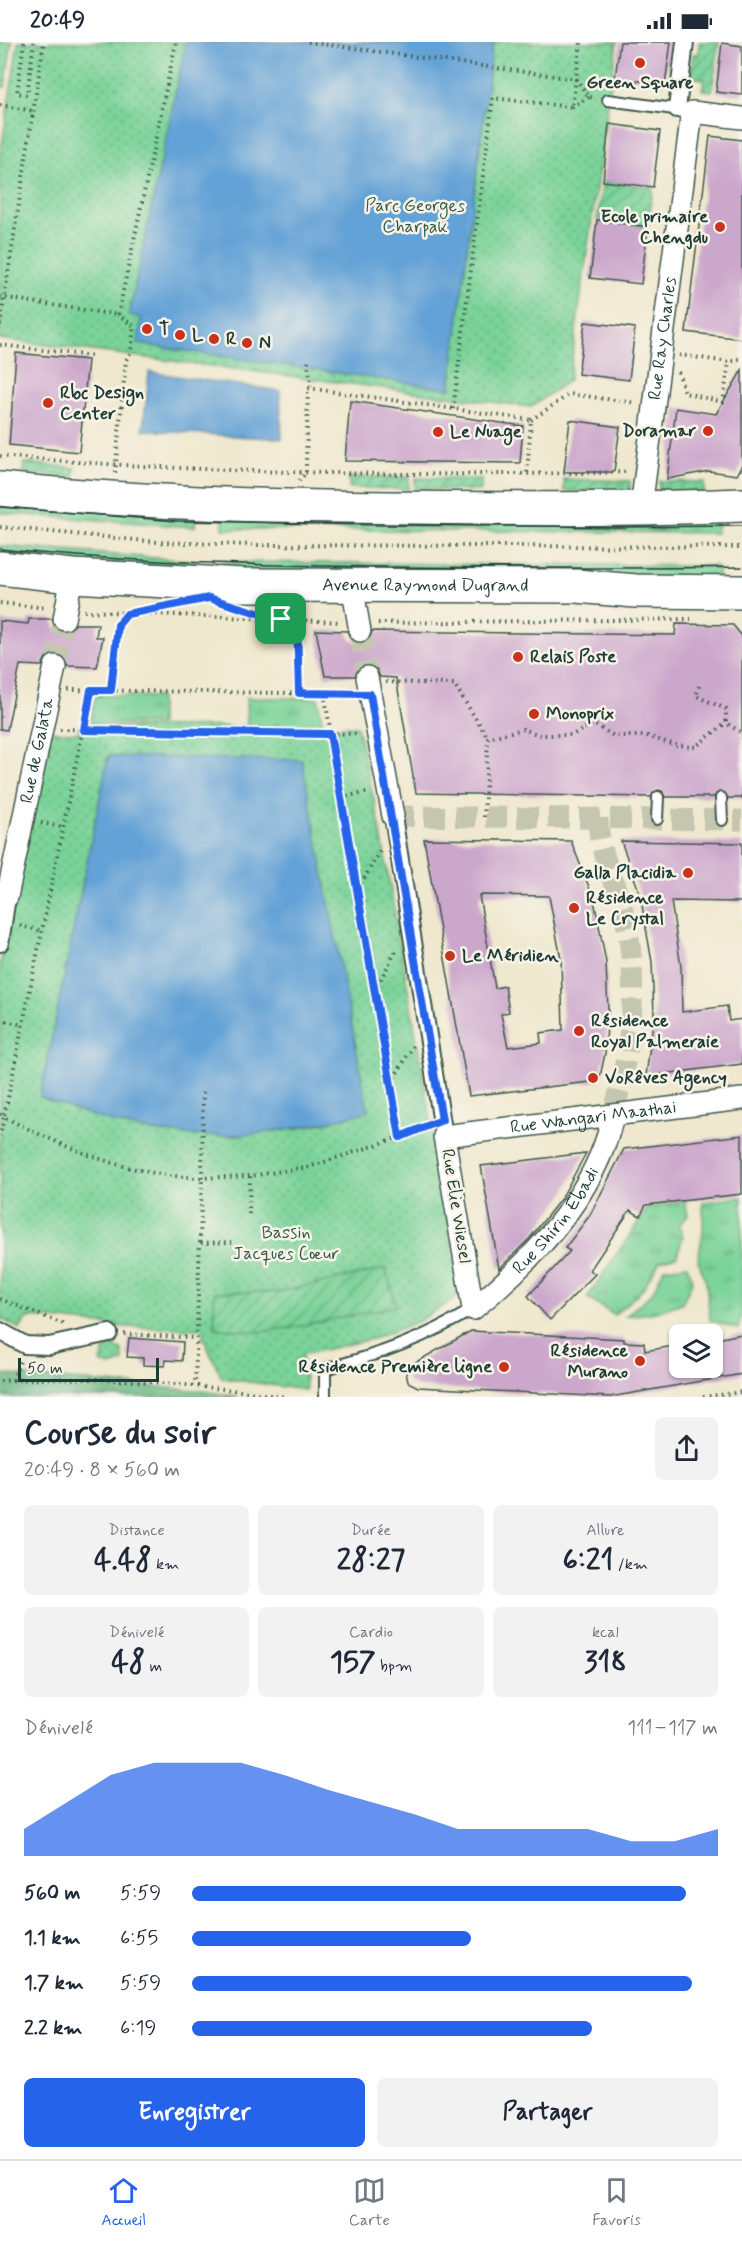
<!DOCTYPE html>
<html lang="fr">
<head>
<meta charset="utf-8">
<style>
  body { margin:0; font-family:Mynerve,sans-serif; background:#f2f2f3; color:#1f2937; height:100vh; display:flex; flex-direction:column; font-size:22px; white-space:nowrap }
  * { box-sizing:border-box; margin:0 }
  p { font-size:20px; color:#747a83 }
  .icon { flex:none; width:33px; height:33px; fill:none; stroke:currentColor; stroke-width:2; stroke-linecap:round; stroke-linejoin:round }
  .map { position:relative; height:1355px; overflow:hidden }
  .side { display:flex; flex-direction:column; background:#fff; flex:1 }
  .side>* { flex:none }
  .buttons { position:absolute; left:669px; top:1282px; display:grid; gap:12px }
  .buttons a { display:grid; place-items:center; width:54px; height:54px; border-radius:9px; background:#fff; box-shadow:0 2px 4px #0004; font-size:30px }
  .scale { position:absolute; left:18px; bottom:15px; width:141px; box-sizing:border-box; padding-left:6px; border:3px solid #1f3d34; border-top:0; font-size:16px; line-height:21px; white-space:nowrap; color:#1f3d34; -webkit-text-stroke:4px #f7f3e8; paint-order:stroke }
  .pin { position:absolute; display:grid; place-items:center; width:51px; height:51px; color:#fff; margin:-26px; border-radius:12px; box-shadow:0 3px 9px #0006 }
  .round { display:grid; place-items:center; flex:none; width:63px; height:63px; border-radius:9px; background:#f2f2f3 }
  .head { display:flex; align-items:center; justify-content:space-between; height:102px; padding:0 24px }
  h1 { font-size:33px; font-weight:800; line-height:45px }
  .figures { display:grid; grid-template-columns:repeat(3,1fr); gap:9px; height:102px; padding:6px 24px }
  .figures div { display:grid; align-content:center; border-radius:9px; background:#f2f2f3; text-align:center }
  .figures b { font-size:30px; font-weight:800 }
  .figures small { font-size:16px; font-weight:400 }
  .figures p { font-size:16px }
  .chart { height:168px; padding:12px 24px }
  .chart p { display:flex; justify-content:space-between }
  .chart svg { width:100%; height:108px; margin-top:6px; fill:#2563eb; opacity:.7 }
  .action { display:flex; gap:12px; margin-top:auto; padding:12px 24px }
  .action a { flex:1; height:69px; border-radius:9px; background:#2563eb; color:#fff; font-size:24px; font-weight:800; line-height:69px; text-align:center }
  .action a+a { background:#f2f2f3; color:#1f2937 }
  ul { padding:0 24px; list-style:none; font-size:20px }
  li { display:grid; grid-template-columns:96px 72px 1fr; align-items:center; height:45px }
  li i { height:15px; border-radius:8px; background:#2563eb }
  .status { display:flex; justify-content:space-between; align-items:center; height:42px; padding:0 30px; background:#fff; direction:ltr }
  .status svg { height:16px; fill:currentColor }
  .tabs { display:flex; justify-content:space-around; align-items:center; height:84px; border-top:2px solid #e0e1e3; background:#fff; font-size:16px; color:#747a83 }
  .tabs a { display:grid; justify-items:center; gap:3px }
  .tabs .on { color:#2563eb }
  .map>svg:first-child { display:block }
  .grass { fill:url(#grass-tufts); stroke:#4c8866; stroke-width:1.5 }
  .forest { fill:url(#forest-firs); stroke:#41795a; stroke-width:1.5 }
  .park { fill:url(#park-dots); stroke:#4c8866; stroke-width:1.5; fill-rule:evenodd }
  .garden { fill:url(#garden-furrows); stroke:#4c8866; stroke-width:1.5 }
  .water { fill:#64a2d6; stroke:#427085; stroke-width:1.5 }
  .building { fill:#cca7cc; fill-rule:evenodd }
  .lines { fill:none; stroke-linecap:round; stroke-linejoin:round }
  .minor-tunnel { stroke:#c5c6af; stroke-width:21; stroke-dasharray:21 10; stroke-linecap:butt }
  .service-casing { stroke:#3e574b; stroke-width:14 }
  .pedestrian-casing { stroke:#3e574b; stroke-width:20 }
  .minor-casing { stroke:#3e574b; stroke-width:24 }
  .primary-casing { stroke:#3e574b; stroke-width:36 }
  .path { stroke:#3e574b; stroke-width:4; stroke-dasharray:1.5 4.5; stroke-linecap:butt }
  .service { stroke:#fff; stroke-width:10 }
  .pedestrian { stroke:#fff; stroke-width:16 }
  .minor { stroke:#fff; stroke-width:21 }
  .primary { stroke:#fff; stroke-width:33 }
  .tram { stroke:#1f3d34; stroke-width:1.5 }
  .route-casing { stroke:#fff; stroke-width:12 }
  .route { stroke:#2563eb; stroke-width:8 }
  .poi-dot { fill:#c8321e; stroke:#f7f3e8; stroke-width:2 }
  .labels { text-anchor:middle; dominant-baseline:central; stroke-width:5; stroke-linejoin:round; paint-order:stroke }
  .poi-label { font-size:18px; font-weight:bold; fill:#1f3d34; stroke:#f7f3e8; text-anchor:start }
  .park-label { font-size:18px; fill:#315b48; stroke:#f7f3e8 }
  .street-label { font-size:18px; fill:#1f3d34; stroke:#f7f3e8 }
</style>
</head>
<body>
<div class="status"><b>20:49</b><svg viewBox="0 0 49 12"><path d="M0 12V9h3v3zM5 12V6h3v6zM10 12V3h3v9zM15 12V0h3v12zM26 1h20v11H26zM47 4h2v5h-2z"/></svg></div>
<div class="map">
<svg width="742" height="1355" viewBox="0 0 742 1355">
  <defs>
    <pattern id="grass-tufts" width="24" height="20" patternUnits="userSpaceOnUse" patternTransform="scale(1.5)"><rect width="24" height="20" fill="#7ad399"/><path d="M3 7l-1-3M5 7V3M7 7l1-3M15 17l-1-3M17 17v-4M19 17l1-3" fill="none" stroke="#63ac7e"/></pattern>
    <pattern id="forest-firs" width="22" height="20" patternUnits="userSpaceOnUse" patternTransform="scale(1.5)"><rect width="22" height="20" fill="#63b581"/><path d="M5 1l3.5 6h-7zM16 11l3.5 6h-7z" fill="#51946a"/></pattern>
    <pattern id="park-dots" width="8" height="8" patternUnits="userSpaceOnUse" patternTransform="scale(1.5)"><rect width="8" height="8" fill="#7ad399"/><path d="M2 2h.1M6 6h.1" fill="none" stroke="#63ac7e" stroke-width="1.8" stroke-linecap="round"/></pattern>
    <pattern id="garden-furrows" width="10" height="10" patternUnits="userSpaceOnUse" patternTransform="scale(1.5)"><rect width="10" height="10" fill="#7ad399"/><path d="M-1 1l2-2M0 10L10 0M9 11l2-2" fill="none" stroke="#63ac7e"/></pattern>
  </defs>
  <rect width="100%" height="100%" fill="#f7f3e8"/>
  <filter id="ink" filterUnits="userSpaceOnUse"><feTurbulence type="fractalNoise" baseFrequency=".0167" numOctaves="2"/><feDisplacementMap in="SourceGraphic" scale="12" xChannelSelector="R" yChannelSelector="G"/><feConvolveMatrix kernelMatrix="1 2 1 2 8 2 1 2 1" color-interpolation-filters="sRGB"/></filter>
  <filter id="wash" filterUnits="userSpaceOnUse"><feTurbulence type="fractalNoise" baseFrequency=".008" numOctaves="4" result="noise"/><feDisplacementMap in="SourceGraphic" scale="24" xChannelSelector="R" yChannelSelector="G"/><feGaussianBlur stdDeviation="1.35" result="paint"/><feColorMatrix in="noise" values="0 0 0 0 0 0 0 0 0 0 0 0 0 0 0 0 0 1.4 0 .05"/><feComposite in="paint" operator="in"/></filter>
  <g filter="url(#wash)">
    <rect width="100%" height="100%" fill="#efe8ce"/>
    <path class="grass" d="M24,421L75,426L74,435L23,431Z
      M0,458L196,472L195,485L0,471Z
      M223,473L719,477L716,491L223,487Z
      M0,504L195,519L194,534L0,519Z
      M222,520L716,524L720,538L222,534Z
      M95,653L160,655V682H90Z
      M246,656H318L323,684H247Z
      M742,1155V1273L738,1287L710,1278L706,1240L698,1218L703,1190V1160Z
      M685,1159L688,1173L679,1183L683,1194L677,1214L660,1219L641,1249L614,1273L587,1256L648,1166Z
      M687,1223L693,1238L682,1261L657,1270L626,1274L652,1251L664,1226Z"/>
    <path class="forest" d="M1,1332L207,1349L238,1355H0Z"/>
    <path class="park" d="M0,0H12L5,45H0Z
      M18,0H617L569,338L531,365L0,297V115Z
      M357,684L379,780L461,1253L417,1280L376,1296L302,1313L306,1348L222,1336L203,1296V1287L126,1285L32,1275L26,1277L20,1287L0,1276V923L47,689L78,691L79,685ZM108,714L302,719L333,1079L295,1087L234,1093Z
      M113,1298L116,1306L122,1308L123,1320L110,1324L101,1321L104,1309L108,1306L107,1300Z"/>
    <path class="garden" d="M699,0H719L712,49L702,48L704,37L690,35L693,12L698,13Z
      M603,139L653,145L648,185L597,178Z
      M349,435H409V447L349,446Z
      M415,436L481,437V449L415,447Z
      M564,437L630,439V450L564,449Z
      M659,439L704,440V450H659Z
      M386,1227L396,1264L295,1285L258,1290L215,1286L214,1250H278Z"/>
    <path class="water" d="M186,0H493L450,347L138,302L141,276L129,273Z
      M149,330L280,349L282,397L143,388Z
      M108,714L302,718L368,1069C292,1091 205,1103 127,1084C97,1077 68,1065 40,1055Z"/>
    <g id="blocks">
      <path class="building" d="M620,0H671L665,42L615,36Z
        M722,1L742,4V53L716,50Z
        M609,82L660,89L653,145L603,139Z
        M710,94L742,98V297L686,290Z
        M597,178L648,185L641,242L590,236Z
        M585,280L635,286L629,338L578,332Z
        M16,311L88,318L79,410L9,403Z
        M742,328V424L737,433L709,429L667,437L676,366L716,372Z
        M350,359L523,384L520,421L345,419Z
        M570,378L620,385L614,430H564Z
        M29,577H52L55,586L62,590L69,589L75,582H98L96,595H103L97,625L67,624L64,615L57,611L46,615L42,624L20,623L7,688L0,687V579L28,582Z
        M676,582L733,583L742,594V756H728L721,749L714,755H665L662,749L658,748L651,755L416,751L396,636L380,635L376,626L365,622L358,626L355,634H325L316,588L347,589L351,598L362,602L369,598L372,589L675,593Z
        M424,797L571,799L594,858L606,920L608,970L605,1012L599,1039L469,1054ZM479,853L549,854L561,917L563,988L540,991L541,1001L508,1005L501,972L509,970L505,944L495,946Z
        M621,799L742,801V860L671,859L681,925L682,970L727,964L729,979L742,977V1022L646,1034L654,973L652,920L640,852Z
        M742,1093V1152L646,1163L640,1174L630,1168L590,1228L595,1232L550,1278L528,1254L570,1209L565,1206L590,1173L624,1107Z
        M586,1111L562,1155L530,1196L499,1227L481,1124Z
        M471,1289L624,1297V1300L644,1301L645,1309L680,1303V1326H712V1298L742,1292V1332L610,1355L418,1345L408,1340L406,1330L409,1324Z
        M129,1296L183,1300L182,1319L166,1318L165,1324L143,1323V1316L127,1315Z"/>
    </g>
  </g>
  <g filter="url(#ink)">
    <use href="#blocks" fill-opacity="0" stroke="#3e574b" stroke-width="1.5"/>
    <g class="lines">
      <path class="minor-tunnel" d="M360,589L367,635
        M55,624L64,577
        M393,774L742,778
        M598,776C598,809 614,837 623,868C641,935 631,1008 613,1073"/>
      <defs>
        <path id="service" d="M608,58L682,68
          M721,756L722,778
          M657,777L658,755
          M325,1355V1327C378,1313 426,1296 473,1267"/>
        <path id="pedestrian" d="M677,67L685,0
          M393,774L444,1094
          M0,901L7,855
          M0,1289L25,1303L49,1304L109,1291"/>
        <g id="minor">
          <path id="s1" d="M641,466L692,70L742,76"/>
          <path d="M352,543L360,589"/>
          <path d="M64,577L72,534"/>
          <path d="M367,635L393,774"/>
          <path id="s2" d="M0,850L7,855L55,624"/>
          <path id="s3" d="M473,1267L444,1094L742,1057"/>
          <path id="s4" d="M473,1267C533,1218 597,1152 613,1073"/>
        </g>
        <g id="primary">
          <path d="M0,447C129,460 259,464 389,466C507,467 624,468 742,463"/>
          <path id="s5" d="M0,526L72,534L243,543L576,544L636,549L742,550"/>
        </g>
      </defs>
      <use href="#service" class="service-casing"/>
      <use href="#pedestrian" class="pedestrian-casing"/>
      <use href="#minor" class="minor-casing"/>
      <use href="#primary" class="primary-casing"/>
      <path class="path" d="M24,0L17,51L27,53L34,0
        M308,0L576,37L589,55L596,56
        M0,63L34,69
        M572,65L589,55
        M0,255L118,273L176,0
        M0,283L44,0
        M0,303L93,314
        M679,313L729,320L742,316
        M308,319L311,347
        M678,330L685,351L723,360L729,320
        M453,367L493,56L572,65L581,0
        M531,378L570,352L636,361
        M0,414C209,432 419,435 628,430
        M740,427H742
        M115,431L126,318L131,310L134,284L118,273
        M299,439L306,431V424L308,346L531,378L527,432
        M0,485L157,500L251,503L742,505
        M0,561L47,566
        M84,569L341,580
        M134,570L159,566
        M257,570L276,575
        M285,578L297,583L299,651
        M378,581L691,577
        M386,640L454,642L488,696
        M699,644L696,654L726,667V681L742,691
        M68,648L352,652
        M91,648L4,1075C68,1107 130,1134 202,1136L195,1343
        M110,648L118,583L127,572
        M60,687L359,692
        M341,755L370,750
        M484,775L488,696L523,687L540,693H572L593,682L614,694H647L675,703L695,705L726,681
        M41,781L64,785
        M358,847L381,807
        M20,884L43,889
        M375,948L397,907
        M0,978L23,983
        M391,1041L413,1004
        M203,1050L202,1136L250,1134L309,1125L400,1095L324,651
        M0,1072L4,1075L0,1094
        M400,1095L427,1084
        M249,1172L250,1134
        M201,1201L232,1200
        M0,1257L66,1283
        M124,1292L196,1296
        M13,1338L21,1316
        M0,1339C95,1332 191,1342 286,1355
        M703,1355L742,1350"/>
      <use href="#service" class="service"/>
      <use href="#pedestrian" class="pedestrian"/>
      <use href="#minor" class="minor"/>
      <use href="#primary" class="primary"/>
      <path class="tram" d="M0,465L177,479L613,485L742,484
        M0,507C130,521 259,523 389,525C507,526 624,527 742,525"/>
    </g>
  </g>
  <g class="lines" filter="url(#ink)">
    <defs>
      <path id="route" d="M209,556L297,583L299,651L370,652L442,1078L400,1095L330,692L84,688L91,648H111L118,583L127,572Z"/>
    </defs>
    <use href="#route" class="route-casing"/>
    <use href="#route" class="route"/>
  </g>
  <g class="poi-dot">
    <circle cx="640" cy="21" r="6"/>
    <circle cx="720" cy="185" r="6"/>
    <circle cx="147" cy="287" r="6"/>
    <circle cx="180" cy="293" r="6"/>
    <circle cx="214" cy="297" r="6"/>
    <circle cx="247" cy="301" r="6"/>
    <circle cx="48" cy="361" r="6"/>
    <circle cx="708" cy="389" r="6"/>
    <circle cx="438" cy="390" r="6"/>
    <circle cx="518" cy="615" r="6"/>
    <circle cx="534" cy="672" r="6"/>
    <circle cx="688" cy="831" r="6"/>
    <circle cx="574" cy="866" r="6"/>
    <circle cx="450" cy="914" r="6"/>
    <circle cx="579" cy="989" r="6"/>
    <circle cx="593" cy="1036" r="6"/>
    <circle cx="640" cy="1319" r="6"/>
    <circle cx="504" cy="1325" r="6"/>
  </g>
  <g class="labels">
    <g class="poi-label">
      <text x="640" y="41" text-anchor="middle">Green Square</text>
      <text x="708" y="175" text-anchor="end">Ecole primaire<tspan x="708" dy="21">Chengdu</tspan></text>
      <text x="159" y="287">T</text>
      <text x="192" y="293">L</text>
      <text x="226" y="297">R</text>
      <text x="259" y="301">N</text>
      <text x="60" y="351">Rbc Design<tspan x="60" dy="21">Center</tspan></text>
      <text x="696" y="389" text-anchor="end">Doramar</text>
      <text x="450" y="390">Le Nuage</text>
      <text x="530" y="615">Relais Poste</text>
      <text x="546" y="672">Monoprix</text>
      <text x="676" y="831" text-anchor="end">Galla Placidia</text>
      <text x="586" y="856">Résidence<tspan x="586" dy="21">Le Crystal</tspan></text>
      <text x="462" y="914">Le Méridien</text>
      <text x="591" y="979">Résidence<tspan x="591" dy="21">Royal Palmeraie</tspan></text>
      <text x="605" y="1036">VoRêves Agency</text>
      <text x="628" y="1309" text-anchor="end">Résidence<tspan x="628" dy="21">Murano</tspan></text>
      <text x="492" y="1325" text-anchor="end">Résidence Première ligne</text>
    </g>
    <g class="park-label">
      <text x="415" y="164">Parc Georges<tspan x="415" dy="21">Charpak</tspan></text>
      <text x="286" y="1191">Bassin<tspan x="286" dy="21">Jacques Cœur</tspan></text>
    </g>
    <g class="street-label">
      <text stroke="none"><textPath href="#s1" startOffset="171">Rue Ray Charles</textPath></text>
      <text stroke="none"><textPath href="#s5" startOffset="426">Avenue Raymond Dugrand</textPath></text>
      <text stroke="none"><textPath href="#s2" startOffset="158">Rue de Galata</textPath></text>
      <text stroke="none"><textPath href="#s3" startOffset="326">Rue Wangari Maathai</textPath></text>
      <text transform="translate(456 1164) rotate(81)">Rue Elie Wiesel</text>
      <text stroke="none"><textPath href="#s4" startOffset="122">Rue Shirin Ebadi</textPath></text>
    </g>
  </g>
</svg>
<div class="buttons">
<a><svg class="icon" aria-label="layers" viewBox="0 0 24 24"><path d="M12 4l9 5-9 5-9-5zM3 14l9 5 9-5"/></svg></a>
</div>
<div class="scale">50 m</div>
<div class="pin" style="left:281px;top:577px;background:#1e9e55"><svg class="icon" aria-label="arrive" viewBox="0 0 24 24"><path d="M6 21V4h12l-3 4 3 4H6"/></svg></div>
</div>
<section class="side">
<div class="head"><div><h1>Course du soir</h1><p>20:49 · 8 × 560 m</p></div><a class="round"><svg class="icon" aria-label="share" viewBox="0 0 24 24"><path d="M12 15V3M7 8l5-5 5 5M5 13v7h14v-7"/></svg></a></div>
<div class="figures">
<div><p>Distance</p><b>4.48<small> km</small></b></div>
<div><p>Durée</p><b>28:27</b></div>
<div><p>Allure</p><b>6:21<small> /km</small></b></div>
</div>
<div class="figures">
<div><p>Dénivelé</p><b>48<small> m</small></b></div>
<div><p>Cardio</p><b>157<small> bpm</small></b></div>
<div><p>kcal</p><b>318</b></div>
</div>
<div class="chart"><p><span>Dénivelé</span>111–117 m</p>
<svg viewBox="0 0 160 44" preserveAspectRatio="none"><path d="M0 44V33L10 22L20 11L30 6L40 6L50 6L60 11L70 17L80 22L90 27L100 33L110 33L120 33L130 33L140 38L150 38L160 33V44z"/></svg>
</div>
<ul>
<li><b>560 m</b>5:59<i style="width:94%"></i></li>
<li><b>1.1 km</b>6:55<i style="width:53%"></i></li>
<li><b>1.7 km</b>5:59<i style="width:95%"></i></li>
<li><b>2.2 km</b>6:19<i style="width:76%"></i></li>
</ul>
<div class="action"><a>Enregistrer</a><a>Partager</a></div>
</section>
<nav class="tabs">
<a class="on"><svg class="icon" aria-label="home" viewBox="0 0 24 24"><path d="M3 11l9-7 9 7M6 9v11h12V9"/></svg>Accueil</a>
<a><svg class="icon" aria-label="map" viewBox="0 0 24 24"><path d="M3 6l6-2 6 2 6-2v14l-6 2-6-2-6 2zM9 4v14M15 6v14"/></svg>Carte</a>
<a><svg class="icon" aria-label="saved" viewBox="0 0 24 24"><path d="M7 4h10v16l-5-4-5 4z"/></svg>Favoris</a>
</nav>
</body>
</html>
